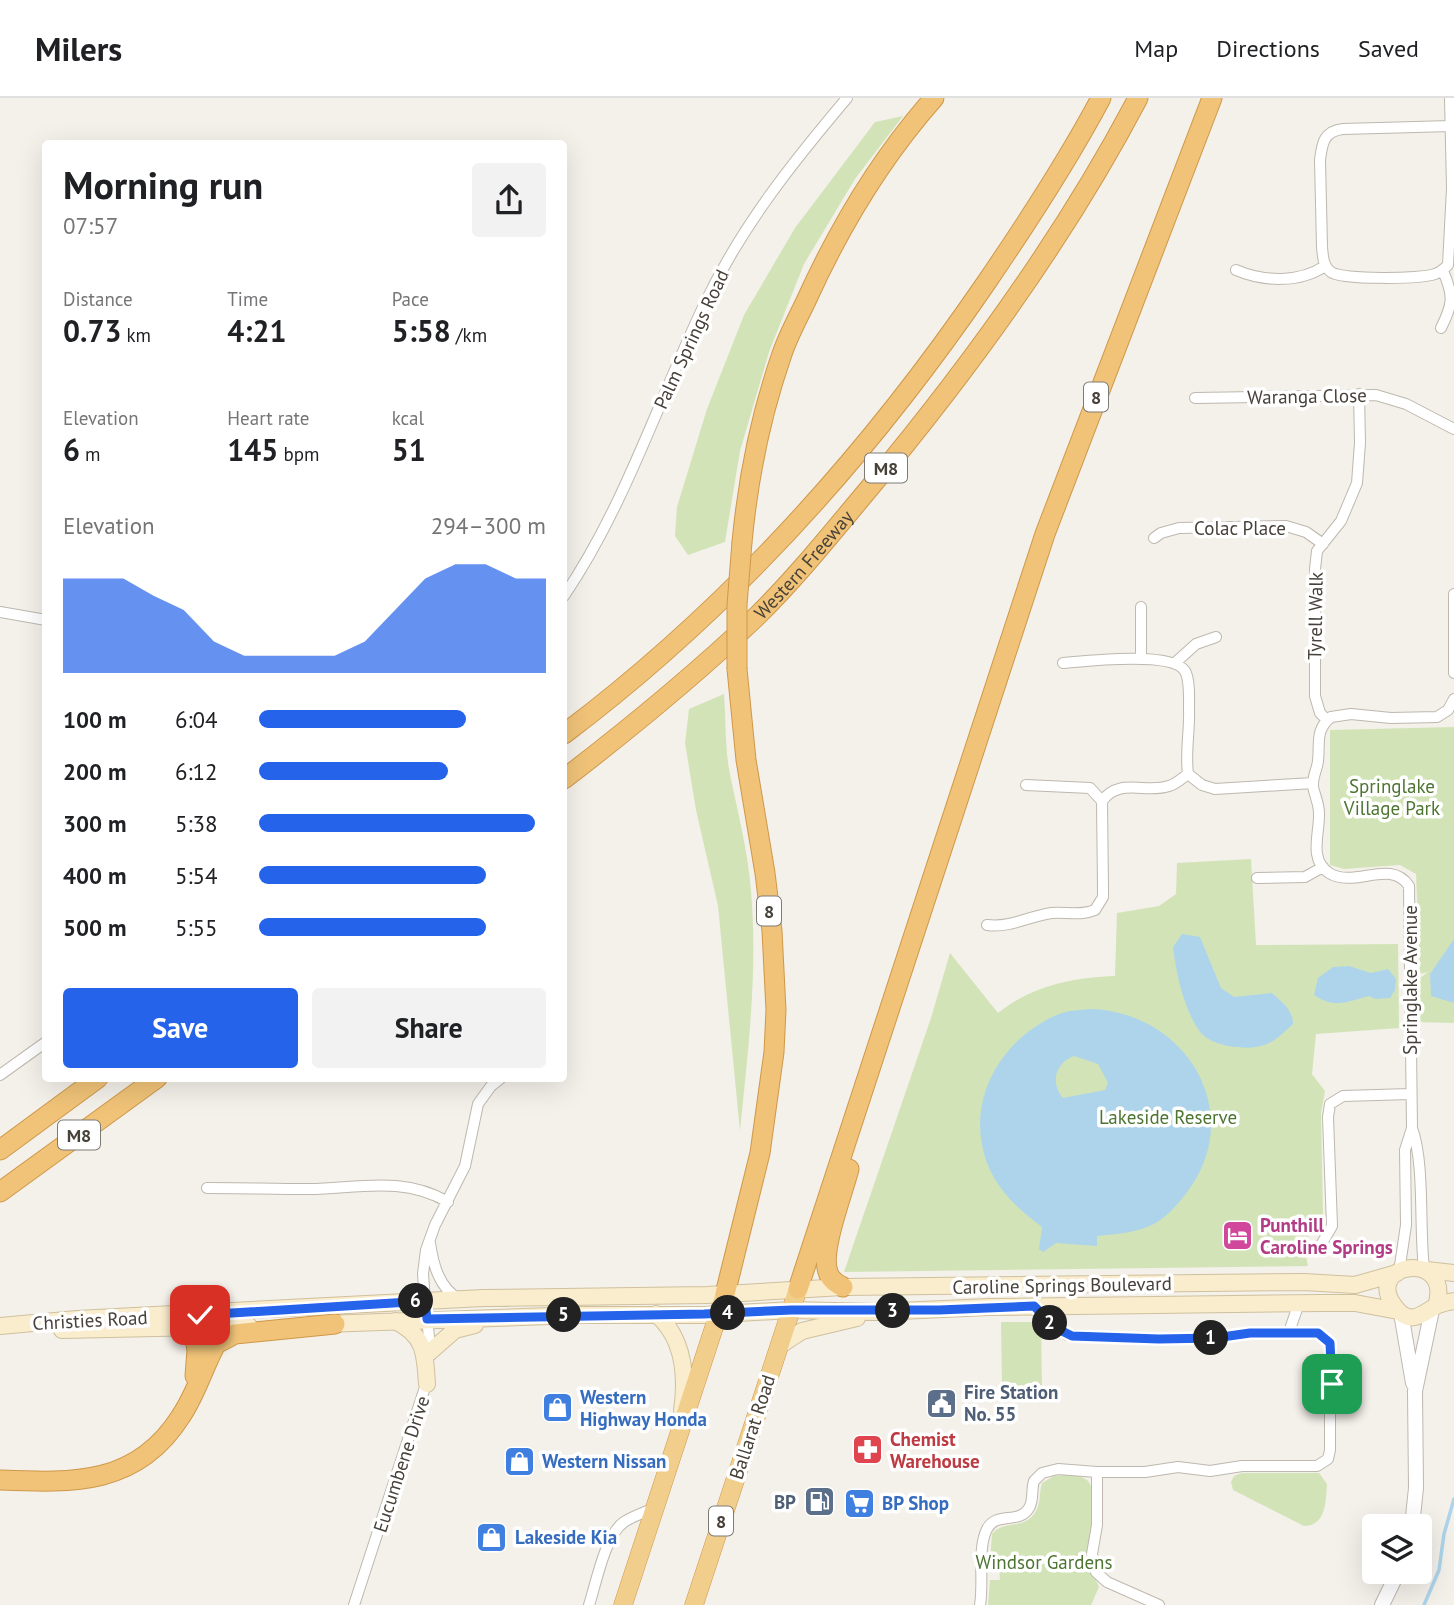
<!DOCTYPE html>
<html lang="en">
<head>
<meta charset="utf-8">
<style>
  body { margin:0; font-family:"PT Sans",sans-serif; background:#f2f2f2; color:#202124; height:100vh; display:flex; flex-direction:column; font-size:26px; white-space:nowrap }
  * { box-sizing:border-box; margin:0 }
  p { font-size:23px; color:#757577 }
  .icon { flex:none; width:38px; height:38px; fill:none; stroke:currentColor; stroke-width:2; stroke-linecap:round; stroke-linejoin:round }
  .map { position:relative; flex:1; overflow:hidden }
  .sheet { position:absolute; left:42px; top:42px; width:525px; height:942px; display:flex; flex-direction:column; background:#fff; border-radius:7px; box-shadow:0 7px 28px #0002 }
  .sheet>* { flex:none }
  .buttons { position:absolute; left:1362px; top:1416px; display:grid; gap:14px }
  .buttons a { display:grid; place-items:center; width:70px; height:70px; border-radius:7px; background:#fff; box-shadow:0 7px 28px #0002; font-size:35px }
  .pin { position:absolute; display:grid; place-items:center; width:60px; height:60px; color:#fff; margin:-30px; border-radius:14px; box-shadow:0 4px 10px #0006 }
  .km { position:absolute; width:35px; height:35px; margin:-18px; border-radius:50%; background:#222; color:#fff; font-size:19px; line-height:35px; text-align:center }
  .round { display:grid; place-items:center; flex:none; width:74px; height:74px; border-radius:7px; background:#f2f2f2 }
  .summary { display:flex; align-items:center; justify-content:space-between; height:119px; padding:0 21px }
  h1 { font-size:38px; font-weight:700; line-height:52px }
  .stats { display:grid; grid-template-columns:repeat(3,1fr); gap:10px; height:119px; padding:7px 21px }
  .stats div { display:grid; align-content:center }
  .stats b { font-size:30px; font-weight:700 }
  .stats small { font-size:19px; font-weight:400 }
  .stats p { font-size:19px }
  .chart { height:196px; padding:14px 21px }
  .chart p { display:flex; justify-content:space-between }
  .chart svg { width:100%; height:126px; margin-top:7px; fill:#2563eb; opacity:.7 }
  .cta { display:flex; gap:14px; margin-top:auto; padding:14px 21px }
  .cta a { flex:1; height:80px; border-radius:7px; background:#2563eb; color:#fff; font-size:28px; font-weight:700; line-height:80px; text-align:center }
  .cta a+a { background:#f2f2f2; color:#202124 }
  ul { padding:0 21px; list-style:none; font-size:23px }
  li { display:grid; grid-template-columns:112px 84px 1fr; align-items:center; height:52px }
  li i { height:18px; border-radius:9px; background:#2563eb }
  header { display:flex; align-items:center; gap:42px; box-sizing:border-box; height:98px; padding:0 35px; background:#fff; border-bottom:2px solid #e0e0e0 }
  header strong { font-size:33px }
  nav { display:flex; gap:38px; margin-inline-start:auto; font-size:24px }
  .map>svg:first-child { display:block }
  .green { fill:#d2e4b7 }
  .water { fill:#add4ea; fill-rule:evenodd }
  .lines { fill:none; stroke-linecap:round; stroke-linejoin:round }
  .stream { stroke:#add4ea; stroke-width:3.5 }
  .minor-casing { stroke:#beb8ae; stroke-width:12 }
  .tertiary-casing { stroke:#beb8ae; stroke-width:16 }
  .secondary-casing { stroke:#cfc09e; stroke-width:18 }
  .trunk-casing { stroke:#cf9849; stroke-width:19 }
  .motorway-casing { stroke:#cf9849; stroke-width:21 }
  .minor { stroke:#fff; stroke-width:10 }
  .tertiary { stroke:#fff; stroke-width:14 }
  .secondary { stroke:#faedce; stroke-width:16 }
  .trunk { stroke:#f2ce8d; stroke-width:18 }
  .motorway { stroke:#f0c378; stroke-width:19 }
  .motorway-bridge-casing { stroke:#cf9849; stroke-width:21; stroke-linecap:butt }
  .motorway-bridge { stroke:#f0c378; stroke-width:19 }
  .route-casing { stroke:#fff; stroke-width:14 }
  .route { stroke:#2563eb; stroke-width:9 }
  .labels { text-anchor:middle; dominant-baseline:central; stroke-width:7; stroke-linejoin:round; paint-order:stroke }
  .shield { fill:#fff; stroke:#7e7a74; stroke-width:2 }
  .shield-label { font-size:18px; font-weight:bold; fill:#474139 }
  .street-label { font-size:19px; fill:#474139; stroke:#fff }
  .park-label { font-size:19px; fill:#4d7431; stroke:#fff }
  .hotel-label { font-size:19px; font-weight:bold; fill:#b23c85; stroke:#fff; text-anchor:start }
  .service-label { font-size:19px; font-weight:bold; fill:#4e5e75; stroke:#fff; text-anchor:start }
  .shop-label { font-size:19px; font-weight:bold; fill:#366cbe; stroke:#fff; text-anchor:start }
  .health-label { font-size:19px; font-weight:bold; fill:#be3a42; stroke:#fff; text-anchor:start }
</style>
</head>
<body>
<header>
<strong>Milers</strong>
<nav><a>Map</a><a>Directions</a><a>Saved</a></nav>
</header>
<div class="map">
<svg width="1454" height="1507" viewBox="0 0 1454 1507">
  <rect width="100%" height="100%" fill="#f4f0ea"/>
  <path class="green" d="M903,18L855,81L804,166L769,254L740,353L725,444L688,457L675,438L677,409L707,311L744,217L795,130L875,24Z
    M724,596C726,621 725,647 729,671C737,712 748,752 751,793C758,874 748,953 740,1033L718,808L696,712L685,645L689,611Z
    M1454,629V925L1416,924L1415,884L1428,874L1420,876L1416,776L1400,767L1344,771L1330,767V632Z
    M1251,761L1256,847L1398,846L1399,930L1316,936L1312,976L1325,993L1321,1015L1323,1117C1307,1131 1303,1148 1308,1168L844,1174L931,920L950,855L998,915C1034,887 1071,880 1115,878L1117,815L1159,808L1176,796L1177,765Z
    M1001,1224H1041L1042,1287L1002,1288Z
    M1242,1375H1319L1327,1386C1326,1403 1326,1428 1304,1428L1233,1392L1231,1384L1234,1378Z
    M1054,1378C1064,1377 1079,1376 1087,1382C1101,1394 1086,1447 1088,1464C1089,1474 1096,1480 1099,1489L1091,1507H988L990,1482H1000L999,1466L990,1465L992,1436C1004,1421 1025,1433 1036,1413C1041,1405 1039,1394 1042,1385Z"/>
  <path class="water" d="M1182,836L1200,839L1221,890L1234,899L1272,895C1282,904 1293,912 1293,926C1285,933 1277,942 1267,946C1249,954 1208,949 1198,931C1183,908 1176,875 1173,849Z
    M1454,841V905L1431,898L1430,876Z
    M1349,868L1371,875L1388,871L1396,881L1395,892L1390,900L1375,901L1369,898C1346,904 1335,911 1314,897L1318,880L1333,869Z
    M1091,911C1185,914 1247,1013 1188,1093C1179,1105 1167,1119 1154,1126C1136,1135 1116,1136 1097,1138V1148L1056,1145L1043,1154L1039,1151L1042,1129C1019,1112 998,1093 987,1065C964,1003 1001,940 1059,916C1069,912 1081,912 1091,911ZM1074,958L1098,966L1108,985L1105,992L1063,1000C1050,985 1055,965 1074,958Z"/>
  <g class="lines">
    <path class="stream" d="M1424,1507L1439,1472L1444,1436L1454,1401"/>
    <defs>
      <path id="minor" d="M1450,0L1452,90L1448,167C1444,171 1441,174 1435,176C1422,181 1341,182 1331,174C1323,168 1323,159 1322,149L1320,62C1322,45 1324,33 1343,31L1451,28
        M1236,172C1264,184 1300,185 1325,168
        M1441,230C1453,206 1454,198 1443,173
        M1195,300L1376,297L1406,306L1454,331
        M1154,440L1161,435L1179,430L1286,428L1306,434L1323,446
        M1454,496V575
        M564,498C625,408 658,303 705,205C742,128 792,65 847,0
        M0,514L46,522
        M1141,561V509
        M1176,564L1196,546L1216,539
        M1063,565C1087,563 1172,553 1185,573C1190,582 1189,600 1189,611C1190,632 1185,654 1188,676
        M1327,622L1320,615L1315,598V471L1317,453L1341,423L1357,385L1360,345L1359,296
        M1026,687L1090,690L1102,703
        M1257,780L1305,779L1323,769
        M987,827C1011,830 1029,818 1052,815C1067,814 1081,818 1095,812L1103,799V790L1102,703C1119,679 1146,696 1169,688C1176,686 1182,680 1188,676L1202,687L1215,691L1313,685
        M0,977L46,944
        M207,1090C241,1090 276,1091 310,1091C359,1090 403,1078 448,1104
        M430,1145C433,1166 439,1190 459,1201
        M1321,1147L1332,1128L1328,1019L1330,1006L1343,998L1410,996
        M1424,1170C1419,1129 1425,1066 1412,1030L1409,788C1390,760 1355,791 1329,775C1308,761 1320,735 1319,715C1319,706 1315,698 1313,689C1312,679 1317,672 1318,663C1320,644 1315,632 1331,619L1351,616L1391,620L1437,619L1448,612L1454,601
        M1399,1174L1406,1127L1405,1052L1412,1030
        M425,1203L423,1176L426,1152L435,1127L465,1068L478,1006L491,988L501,980
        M1034,1208L1056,1230L1067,1237L1159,1241L1215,1240L1250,1235L1289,1234L1299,1205
        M427,1221L431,1257
        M1097,1374V1427L1092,1456L1096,1474L1107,1484L1159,1507
        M354,1507L428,1280
        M589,1507C596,1486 605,1437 624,1424C633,1418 645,1414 655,1410
        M980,1507C984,1485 977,1450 987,1431C996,1413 1019,1427 1029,1410C1034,1402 1031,1392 1034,1383L1042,1375L1058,1371L1097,1374H1145L1178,1369L1210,1373L1242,1368H1317L1328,1361L1330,1352V1245L1318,1235L1289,1234"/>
      <path id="tertiary" d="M1401,1215L1413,1285
        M1412,1428L1416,1390L1415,1293L1432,1212
        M1382,1507L1398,1474"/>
      <path id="secondary" d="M1427,1172L1454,1175
        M1436,1208C1454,1151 1361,1164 1395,1209C1411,1230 1424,1214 1438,1207C1443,1205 1449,1204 1454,1203
        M656,1216C684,1240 687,1278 682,1313
        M395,1223C425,1237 425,1256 427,1286
        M324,1226L579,1217H703L791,1212L876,1214L989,1209L1321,1205H1355L1398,1213
        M0,1228L77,1221L483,1200L707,1197L843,1189L1304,1184L1355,1187L1397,1175
        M62,1232L249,1228
        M779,1248L802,1233L857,1220
        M431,1253L455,1232L475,1227"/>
      <path id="trunk" d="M623,1507L725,1196
        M694,1507L798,1191"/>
      <g id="motorway">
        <path d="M742,444C748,381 761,316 782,256C788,238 798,220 806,203C839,130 880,61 934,0"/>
        <path d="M564,636C730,511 869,356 986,185C1027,125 1067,64 1101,0"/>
        <path id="s1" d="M564,681C629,631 695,577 755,520C795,481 831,436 867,393C969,271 1064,141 1138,0"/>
        <path d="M0,1052L98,980"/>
        <path d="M0,1094L157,980"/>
        <path d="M843,1189C837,1186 830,1182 828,1174C820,1153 843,1095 849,1071"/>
        <path d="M798,1191L1045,436L1212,0"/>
        <path d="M725,1196L760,1055L774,954L776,912L772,833L765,775L746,662L737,571"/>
        <path d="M193,1230L197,1252L195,1278"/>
        <path d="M0,1382C73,1385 137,1388 181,1318C196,1296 203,1270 216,1246L235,1236L335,1226"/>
      </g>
    </defs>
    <use href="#minor" class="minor-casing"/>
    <use href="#tertiary" class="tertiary-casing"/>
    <use href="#secondary" class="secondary-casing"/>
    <use href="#trunk" class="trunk-casing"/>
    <use href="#motorway" class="motorway-casing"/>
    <use href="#minor" class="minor"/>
    <use href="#tertiary" class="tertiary"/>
    <use href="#secondary" class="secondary"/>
    <use href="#trunk" class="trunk"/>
    <use href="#motorway" class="motorway"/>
    <defs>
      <path id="motorway-bridge" d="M737,571V507L742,444"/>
    </defs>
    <use href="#motorway-bridge" class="motorway-bridge-casing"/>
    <use href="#motorway-bridge" class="motorway-bridge"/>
  </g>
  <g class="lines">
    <defs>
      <path id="route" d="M200,1217L425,1203L427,1221L704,1216L792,1212H939L1034,1208L1056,1230L1072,1238L1159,1241L1215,1240L1250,1235H1318L1330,1245L1332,1286"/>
    </defs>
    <use href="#route" class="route-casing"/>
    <use href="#route" class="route"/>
  </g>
  <defs>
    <symbol id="hotel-square" viewBox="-11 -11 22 22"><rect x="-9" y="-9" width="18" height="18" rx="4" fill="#d1479c" stroke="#fff"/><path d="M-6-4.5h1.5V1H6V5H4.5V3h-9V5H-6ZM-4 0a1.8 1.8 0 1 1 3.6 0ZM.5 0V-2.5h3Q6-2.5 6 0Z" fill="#fff"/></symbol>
    <symbol id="civic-square" viewBox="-11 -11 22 22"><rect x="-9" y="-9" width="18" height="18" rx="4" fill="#5c6f8a" stroke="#fff"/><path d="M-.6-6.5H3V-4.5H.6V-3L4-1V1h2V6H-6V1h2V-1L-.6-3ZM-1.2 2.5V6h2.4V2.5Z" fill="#fff"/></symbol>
    <symbol id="shop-square" viewBox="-11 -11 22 22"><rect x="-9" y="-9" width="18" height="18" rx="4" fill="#3f7fe0" stroke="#fff"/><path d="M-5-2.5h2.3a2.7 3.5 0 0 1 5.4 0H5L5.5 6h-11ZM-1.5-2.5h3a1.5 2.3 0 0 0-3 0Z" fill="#fff"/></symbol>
    <symbol id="pharmacy-square" viewBox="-11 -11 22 22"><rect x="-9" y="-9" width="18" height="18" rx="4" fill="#e0444e" stroke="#fff"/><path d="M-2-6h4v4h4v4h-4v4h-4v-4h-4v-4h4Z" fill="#fff"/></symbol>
    <symbol id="fuel-square" viewBox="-11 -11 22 22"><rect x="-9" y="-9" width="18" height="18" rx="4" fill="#5c6f8a" stroke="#fff"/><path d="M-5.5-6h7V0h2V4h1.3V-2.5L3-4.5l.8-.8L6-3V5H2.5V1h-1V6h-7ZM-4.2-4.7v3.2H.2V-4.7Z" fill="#fff"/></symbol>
    <symbol id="supermarket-square" viewBox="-11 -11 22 22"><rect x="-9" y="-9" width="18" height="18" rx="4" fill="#3f7fe0" stroke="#fff"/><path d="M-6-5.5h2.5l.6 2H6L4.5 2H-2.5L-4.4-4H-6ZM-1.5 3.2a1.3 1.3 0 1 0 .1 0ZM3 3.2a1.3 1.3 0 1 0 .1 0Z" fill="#fff"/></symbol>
  </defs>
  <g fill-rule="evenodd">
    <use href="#hotel-square" x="1220" y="1120" width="35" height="35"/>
    <use href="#civic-square" x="924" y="1288" width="35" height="35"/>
    <use href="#shop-square" x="540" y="1292" width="35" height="35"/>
    <use href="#pharmacy-square" x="850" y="1334" width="35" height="35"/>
    <use href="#shop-square" x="502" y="1346" width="35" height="35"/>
    <use href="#fuel-square" x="802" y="1386" width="35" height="35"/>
    <use href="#supermarket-square" x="842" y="1388" width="35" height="35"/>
    <use href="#shop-square" x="474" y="1422" width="35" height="35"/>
  </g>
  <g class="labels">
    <g class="shield">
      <rect x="1084" y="284.5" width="24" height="29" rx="5"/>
      <rect x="865" y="355.5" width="42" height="29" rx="5"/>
      <rect x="757" y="798.5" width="24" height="29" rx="5"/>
      <rect x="58" y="1022.5" width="42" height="29" rx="5"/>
      <rect x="709" y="1408.5" width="24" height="29" rx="5"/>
    </g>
    <g class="shield-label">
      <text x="1096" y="299">8</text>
      <text x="886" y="370">M8</text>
      <text x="769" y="813">8</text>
      <text x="79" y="1037">M8</text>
      <text x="721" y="1423">8</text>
    </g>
    <g class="street-label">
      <text transform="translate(691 241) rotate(-65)">Palm Springs Road</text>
      <text transform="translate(1307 298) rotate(-1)">Waranga Close</text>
      <text x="1240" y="430">Colac Place</text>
      <text stroke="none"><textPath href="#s1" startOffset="322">Western Freeway</textPath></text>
      <text transform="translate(1315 518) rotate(-89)">Tyrell Walk</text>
      <text transform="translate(1410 882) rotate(-90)">Springlake Avenue</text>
      <text transform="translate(1062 1187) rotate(-1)">Caroline Springs Boulevard</text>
      <text transform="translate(90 1222) rotate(-3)">Christies Road</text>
      <text transform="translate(752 1329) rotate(-72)">Ballarat Road</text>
      <text transform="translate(401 1366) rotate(-72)">Eucumbene Drive</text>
    </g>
    <g class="park-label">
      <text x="1392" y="688">Springlake<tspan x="1392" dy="22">Village Park</tspan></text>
      <text x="1168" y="1019">Lakeside Reserve</text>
      <text x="1044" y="1464">Windsor Gardens</text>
    </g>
    <g class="hotel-label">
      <text x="1260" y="1127">Punthill<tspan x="1260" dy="22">Caroline Springs</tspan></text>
    </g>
    <g class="service-label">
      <text x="964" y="1294">Fire Station<tspan x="964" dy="22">No. 55</tspan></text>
      <text x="796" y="1404" text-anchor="end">BP</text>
    </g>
    <g class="shop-label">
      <text x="580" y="1299">Western<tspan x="580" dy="22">Highway Honda</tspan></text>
      <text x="542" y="1363">Western Nissan</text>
      <text x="882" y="1405">BP Shop</text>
      <text x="515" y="1439">Lakeside Kia</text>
    </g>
    <g class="health-label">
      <text x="890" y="1341">Chemist<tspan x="890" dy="22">Warehouse</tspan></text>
    </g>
  </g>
</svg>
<div class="buttons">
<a><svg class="icon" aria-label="layers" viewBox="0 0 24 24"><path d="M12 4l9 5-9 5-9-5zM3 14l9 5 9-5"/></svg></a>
</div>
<div class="pin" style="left:1332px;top:1286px;background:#1e9e55"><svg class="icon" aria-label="arrive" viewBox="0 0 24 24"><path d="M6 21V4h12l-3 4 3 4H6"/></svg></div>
<div class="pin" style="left:200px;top:1217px;background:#d93025"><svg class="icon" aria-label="check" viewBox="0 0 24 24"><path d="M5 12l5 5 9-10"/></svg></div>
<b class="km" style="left:1211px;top:1240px">1</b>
<b class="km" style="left:1050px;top:1225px">2</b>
<b class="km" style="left:893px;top:1213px">3</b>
<b class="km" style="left:728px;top:1215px">4</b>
<b class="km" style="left:564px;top:1217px">5</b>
<b class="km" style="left:416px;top:1203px">6</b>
<section class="sheet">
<div class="summary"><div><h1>Morning run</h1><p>07:57</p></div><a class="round"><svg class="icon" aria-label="share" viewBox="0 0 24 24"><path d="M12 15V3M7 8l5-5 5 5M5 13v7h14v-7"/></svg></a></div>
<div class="stats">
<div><p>Distance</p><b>0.73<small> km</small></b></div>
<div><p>Time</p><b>4:21</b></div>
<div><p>Pace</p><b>5:58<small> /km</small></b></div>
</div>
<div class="stats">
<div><p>Elevation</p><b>6<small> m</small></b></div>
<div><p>Heart rate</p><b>145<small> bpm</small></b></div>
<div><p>kcal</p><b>51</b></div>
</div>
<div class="chart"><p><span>Elevation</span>294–300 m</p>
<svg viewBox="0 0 160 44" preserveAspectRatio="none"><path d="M0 44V11L10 11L20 11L30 17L40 22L50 33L60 38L70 38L80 38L90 38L100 33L110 22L120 11L130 6L140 6L150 11L160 11V44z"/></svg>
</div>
<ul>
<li><b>100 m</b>6:04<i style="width:72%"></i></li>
<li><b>200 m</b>6:12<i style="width:66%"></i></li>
<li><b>300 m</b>5:38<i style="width:96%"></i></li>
<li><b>400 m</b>5:54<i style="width:79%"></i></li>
<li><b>500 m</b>5:55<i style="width:79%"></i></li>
</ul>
<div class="cta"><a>Save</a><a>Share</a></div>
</section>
</div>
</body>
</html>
